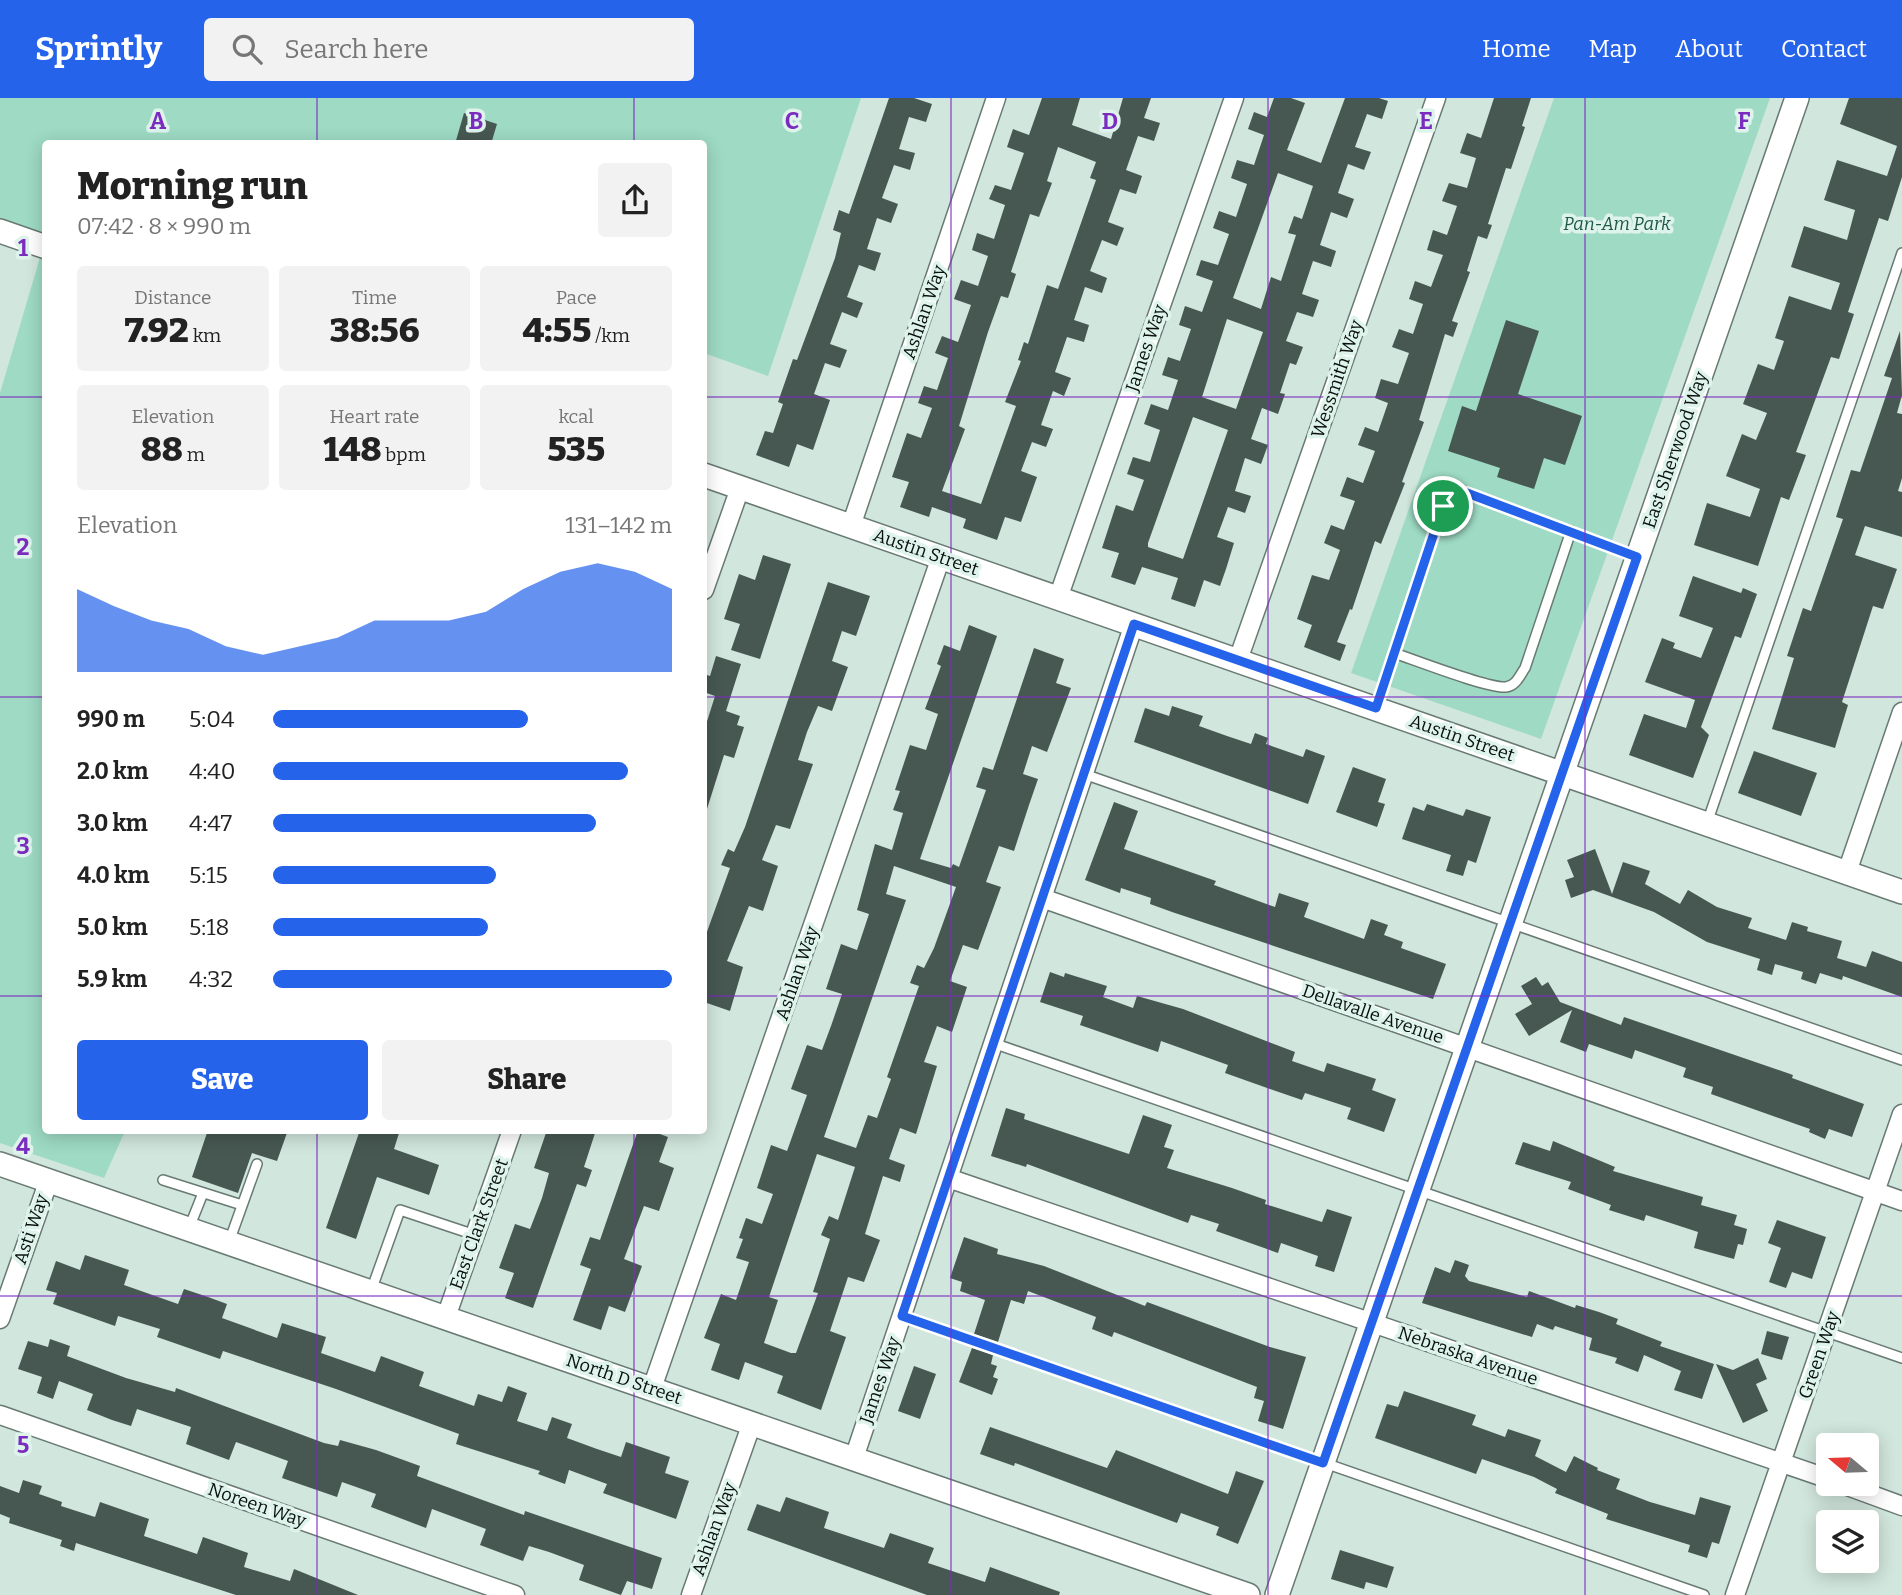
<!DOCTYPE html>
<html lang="en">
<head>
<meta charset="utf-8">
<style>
  body { margin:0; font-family:Bitter,serif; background:#f2f2f2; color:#222; height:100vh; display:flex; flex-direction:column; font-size:26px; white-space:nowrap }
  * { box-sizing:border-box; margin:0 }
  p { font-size:23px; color:#767676 }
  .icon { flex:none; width:38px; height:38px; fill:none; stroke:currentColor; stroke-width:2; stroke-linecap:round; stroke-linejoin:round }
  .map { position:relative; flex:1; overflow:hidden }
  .drawer { position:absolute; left:42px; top:42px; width:665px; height:994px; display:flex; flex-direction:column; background:#fff; border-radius:7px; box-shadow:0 4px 18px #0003 }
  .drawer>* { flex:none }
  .needle { width:46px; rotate:289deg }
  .controls { position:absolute; left:1816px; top:1335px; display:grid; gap:14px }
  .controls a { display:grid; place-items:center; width:63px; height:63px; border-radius:7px; background:#fff; box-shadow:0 4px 18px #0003; font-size:35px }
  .pin { position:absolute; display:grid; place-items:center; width:60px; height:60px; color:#fff; margin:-30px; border:4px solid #fff; border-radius:50%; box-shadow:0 2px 7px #0007 }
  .round { display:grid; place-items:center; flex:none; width:74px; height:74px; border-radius:7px; background:#f2f2f2 }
  .head { display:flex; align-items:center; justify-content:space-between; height:119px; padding:0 35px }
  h1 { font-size:38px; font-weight:800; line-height:52px }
  .metrics { display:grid; grid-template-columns:repeat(3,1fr); gap:10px; height:119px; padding:7px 35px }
  .metrics div { display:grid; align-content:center; border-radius:7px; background:#f2f2f2; text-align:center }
  .metrics b { font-size:35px; font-weight:800 }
  .metrics small { font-size:19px; font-weight:400 }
  .metrics p { font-size:19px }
  .chart { height:196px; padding:14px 35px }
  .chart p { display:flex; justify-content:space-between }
  .chart svg { width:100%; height:126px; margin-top:7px; fill:#2563eb; opacity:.7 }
  .action { display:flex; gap:14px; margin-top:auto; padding:14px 35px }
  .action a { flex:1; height:80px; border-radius:7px; background:#2563eb; color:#fff; font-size:28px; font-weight:800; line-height:80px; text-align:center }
  .action a+a { background:#f2f2f2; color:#222 }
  ul { padding:0 35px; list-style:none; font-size:23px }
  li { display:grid; grid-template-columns:112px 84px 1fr; align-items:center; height:52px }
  li i { height:18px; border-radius:9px; background:#2563eb }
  header { display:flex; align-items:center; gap:42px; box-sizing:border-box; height:98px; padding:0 35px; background:#2563eb; color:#fff }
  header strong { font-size:33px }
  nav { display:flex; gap:38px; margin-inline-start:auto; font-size:24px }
  .search { width:490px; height:63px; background:#f2f2f2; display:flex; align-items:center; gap:18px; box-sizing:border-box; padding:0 24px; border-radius:7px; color:#767676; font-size:26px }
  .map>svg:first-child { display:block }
  .green { fill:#9edac4 }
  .building { fill:#475852; fill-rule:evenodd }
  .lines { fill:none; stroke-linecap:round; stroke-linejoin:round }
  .service-casing { stroke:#687a73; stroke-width:12 }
  .minor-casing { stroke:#687a73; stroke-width:21 }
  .tertiary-casing { stroke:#687a73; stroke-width:26 }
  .service { stroke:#fff; stroke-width:9 }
  .minor { stroke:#fff; stroke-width:18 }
  .tertiary { stroke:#fff; stroke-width:23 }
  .route-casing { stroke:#fff; stroke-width:14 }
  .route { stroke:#2563eb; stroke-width:9 }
  .grid { fill:none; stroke:#7b2cbf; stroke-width:2; stroke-opacity:0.55 }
  .labels { text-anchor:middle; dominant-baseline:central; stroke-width:7; stroke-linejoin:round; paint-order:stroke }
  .park-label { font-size:18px; font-style:italic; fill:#1e5846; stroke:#def3eb }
  .street-label { font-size:18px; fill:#09100d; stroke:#def3eb }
  .grid-label { font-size:23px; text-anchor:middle; font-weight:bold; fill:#7b2cbf; stroke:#def3eb; stroke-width:7; stroke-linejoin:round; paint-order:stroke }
</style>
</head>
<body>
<header>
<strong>Sprintly</strong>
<div class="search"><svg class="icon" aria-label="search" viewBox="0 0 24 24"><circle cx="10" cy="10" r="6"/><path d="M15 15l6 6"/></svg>Search here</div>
<nav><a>Home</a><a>Map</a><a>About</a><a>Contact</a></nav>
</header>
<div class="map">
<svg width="1902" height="1497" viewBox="0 0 1902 1497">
  <rect width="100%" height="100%" fill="#d1e6dd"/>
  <path class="green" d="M0,0H861L768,278L704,255V46H46V1032L125,1033L104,1080L0,1045V295L44,146L0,129Z
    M1554,0H1770L1541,641L1351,575Z"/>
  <path class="building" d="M889,0H914L932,6L926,24L909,19L899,51L915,55L910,72L894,67L882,100L898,106L891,125L877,120L867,151L881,155L875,173L859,167L847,199L863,205L857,220L842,214L830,246L847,252L840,270L825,265L814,296L830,302L813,352L797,346L789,369L756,357L765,333L773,335L783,306L778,304L793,261L797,262L835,160L841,135L833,132L839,112L849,116Z
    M1042,0H1080L1072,27L1111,41L1123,0H1151L1144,20L1160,25L1154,43L1138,38L1126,72L1142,78L1136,96L1120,91L1108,124L1124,130L1117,148L1102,142L1090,173L1107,180L1102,195L1085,189L1074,222L1089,227L1084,244L1067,239L1055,274L1071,280L1064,298L1053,293L1041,327L1053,331L1046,349L1032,344L1021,373L1037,379L1021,424L1005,419L997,442L963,430L966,421L932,409L929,419L900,409L909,384L892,379L907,335L921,340L932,310L918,305L924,288L937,292L948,260L935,255L942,238L958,244L971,207L954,201L961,182L978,188L988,158L972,152L977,135L994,141L1005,107L989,101L995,87L1011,92L1024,55L1007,49L1013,31L1029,37ZM1058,49L1096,64L1090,80L1096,82L1058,191L1047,187L1028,246L1024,244L1018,262L1021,263L1005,304L1016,308L981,406L942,393L965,331L959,328L988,234L1001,198L1008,200L1016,176L1011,174L1030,116L1039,119L1052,85L1047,83Z
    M1274,0H1291L1305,5L1287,52L1321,65L1345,0H1379L1388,3L1382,21L1367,16L1355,49L1371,54L1364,72L1348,66L1338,95L1354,101L1347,120L1331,114L1320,147L1336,153L1331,169L1313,163L1302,196L1319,202L1313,219L1297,214L1286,243L1303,249L1296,267L1290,265L1280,295L1285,296L1278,316L1262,310L1251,341L1268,347L1261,366L1245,360L1235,393L1251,398L1245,415L1228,409L1217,439L1234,445L1226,471L1220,488L1204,482L1195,509L1171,501L1178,480L1142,469L1135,487L1111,479L1119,455L1102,450L1116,407L1133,413L1144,382L1127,376L1133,359L1150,364L1160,332L1144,326L1151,306L1168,312L1178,282L1162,277L1168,259L1180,263L1191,231L1179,227L1185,208L1202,214L1213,183L1196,177L1201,162L1218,167L1229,136L1213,130L1219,113L1236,119L1247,86L1231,80L1237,62L1254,67L1264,37L1248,31L1254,14L1267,19ZM1278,75L1313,88L1302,121L1294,118L1288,135L1296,137L1281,183L1271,179L1261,211L1233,200ZM1227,221L1263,234L1236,311L1202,299ZM1193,319L1228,332L1183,461L1148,449V445Z
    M1494,0H1531L1522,28L1525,29L1511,71L1506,70L1488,126L1492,127L1487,141L1478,138L1467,173L1470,174L1452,223L1458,225L1453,239L1445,236L1419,322L1424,324L1402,384L1405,385L1381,446L1375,443L1352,512L1350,511L1337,544L1346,547L1340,563L1304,549L1312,527L1297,521L1312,477L1329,482L1340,452L1324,445L1331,427L1344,432L1355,403L1340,398L1347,379L1363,385L1375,353L1358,347L1365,329L1378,334L1388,305L1375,300L1381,281L1398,286L1409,255L1392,249L1399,231L1413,236L1423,206L1409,201L1415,183L1431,189L1443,157L1427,152L1433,132L1447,137L1457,108L1442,103L1449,85L1467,90L1476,60L1460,55L1467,35L1481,40Z
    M1849,0H1902V79L1888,123L1879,120L1848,214L1854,216L1839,261L1831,259L1796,354L1806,357L1789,402L1781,399L1758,468L1694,447L1707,405L1750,419L1760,391L1726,378L1742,336L1756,342L1767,315L1743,306L1758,266L1774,272L1784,243L1775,240L1789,198L1831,212L1840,185L1791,169L1804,128L1847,142L1855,112L1824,102L1837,62L1887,78L1897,48L1840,26Z
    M464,15L497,26L491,46H455Z
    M1506,222L1539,233L1518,296L1582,318L1565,367L1544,360L1534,391L1497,379L1500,370L1448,353L1462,308L1476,313Z
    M1900,233L1902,297L1897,315L1902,316V380L1898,393L1902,394V439L1865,428L1855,457L1897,471L1883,511L1873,508L1842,604L1848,607L1835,650L1772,631L1794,560L1787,558L1803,510L1811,513L1843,421L1836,419L1851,372L1860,374L1892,280L1884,278Z
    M763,457L791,466L760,561L731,552L740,526L724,521L739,476L755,482Z
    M1693,478L1741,495L1743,490L1757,496L1741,540L1735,538L1701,629L1709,637L1693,680L1629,657L1644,616L1686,630L1695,602L1645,584L1662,540L1675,545L1673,550L1701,560L1713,530L1679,518Z
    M828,484L870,498L856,538L842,533L832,563L848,569L832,613L818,608L807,634L798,662L813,666L790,731L776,727L762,762L778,768L763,813L749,808L727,863L743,869L730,913L704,904V842L730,770L721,767L728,751L734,754L745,729Z
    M969,527L997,538L920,761L951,770L953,766L959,769L986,692L976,689L983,669L993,672L1034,550L1064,561L1056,585L1071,590L1047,654L1032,648L1023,676L1038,681L1029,707L1014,753L999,748L986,784L1001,789L978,852L963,847L950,883L967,889L952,934L937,928L924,964L937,968L916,1036L900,1030L889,1061L905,1067L900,1084L883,1078L865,1136L880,1142L864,1184L848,1179L830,1233L846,1239L821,1312L777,1295L783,1278L745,1264L739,1282L711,1272L720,1246L704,1240L721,1196L736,1202L749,1164L736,1160L743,1141L739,1140L746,1120L762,1126L773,1096L757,1090L771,1047L787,1053L807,997L791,991L807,947L822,952L831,928L842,896L826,891L841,846L857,852L869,816L857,812L875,746L892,752L903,715L893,712L900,693L895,692L910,647L926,652L938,616L925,611L941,568L937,566L944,547L960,553ZM894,768L956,789L934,850L924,870L917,867L910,885L919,888L887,979L891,981L877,1020L868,1017L856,1050L824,1039L906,802L886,796ZM817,1056L855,1069L838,1122L829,1118L821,1137L830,1141L813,1194L818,1195L796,1255H791L764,1245L778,1202L769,1199Z
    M716,558L741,566L726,613L740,618L737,627L744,629L734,660L724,657L707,711L704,710V633L715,598L704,594V576L710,578Z
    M1172,608L1203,618L1199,628L1227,638L1251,646L1255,635L1268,640L1266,646L1303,659L1306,651L1325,658L1308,706L1134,644L1145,610L1169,618Z
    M1754,653L1817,675L1801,718L1738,695Z
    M1353,669L1386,681L1378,704L1385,706L1377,729L1336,714Z
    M1114,704L1138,713L1124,751L1216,783L1214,787L1275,809L1279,795L1309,805L1304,819L1364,841L1371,821L1388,827L1384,837L1403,844L1401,850L1446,866L1433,901L1172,814L1150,806L1151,800L1121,790L1120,795L1085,782Z
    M1427,706L1463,718L1466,711L1491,719L1476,765L1468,762L1463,778L1446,773L1451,757L1402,741L1413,709L1424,713Z
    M1595,751L1612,796L1623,764L1650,773L1645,786L1680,806L1688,792L1717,809L1752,820L1748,830L1786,842L1792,824L1808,829L1807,833L1842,843L1837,860L1866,869L1872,853L1902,864V899L1843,878L1842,882L1820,875L1816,886L1801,881L1803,874L1775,866L1772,877L1757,872L1760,861L1707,844L1654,814L1593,792L1571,800L1565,782L1574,779L1567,762Z
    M1050,874L1064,879L1065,875L1107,888L1103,899L1133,910L1137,898L1183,911L1295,954L1292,963L1324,974L1327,965L1376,981L1372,992L1396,1001L1384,1034L1347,1021L1351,1010L1305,995L1302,1002L1270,991L1225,975L1228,967L1161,943L1158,954L1080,927L1083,918L1040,904Z
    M1536,879L1542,888L1548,884L1560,904L1621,927L1624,919L1793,977L1792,980L1864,1006L1852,1039L1829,1031L1825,1041L1809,1034L1810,1031L1711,996L1713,989L1683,979L1686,970L1635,952L1632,961L1589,946L1586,954L1560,944L1572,912L1529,938L1515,916L1532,906L1521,888Z
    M1006,1010L1025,1016L1024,1021L1129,1056L1143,1017L1172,1027L1164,1049L1174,1052L1167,1070L1232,1090L1266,1102L1265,1106L1322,1124L1327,1111L1352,1119L1334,1174L1315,1168L1318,1158L1281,1145L1278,1155L1216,1133L1219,1126L1191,1117L1188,1125L1027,1066L1026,1069L991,1058Z
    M208,1032H288L277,1063L252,1055L238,1095L192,1079Z
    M360,1032H400L394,1051L439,1067L429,1097L377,1079L356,1141L326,1130Z
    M547,1032H596L584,1069L592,1072L586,1089L577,1086L533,1210L505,1200L514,1175L499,1170L515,1126L530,1131L542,1100L549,1075L534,1070Z
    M638,1032H649L668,1039L659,1064L674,1070L659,1113L644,1108L624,1161L642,1168L625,1214L609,1208L601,1232L573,1222L591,1171L580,1167L590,1139L600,1142Z
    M1553,1043L1615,1069L1613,1073L1703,1099L1701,1107L1737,1117L1734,1127L1747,1131L1743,1147L1738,1146L1734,1161L1694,1150L1698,1134L1646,1117L1644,1123L1609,1112L1611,1107L1568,1091L1571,1084L1515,1066L1523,1044L1550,1053Z
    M1777,1122L1826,1139L1812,1181L1792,1174L1786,1190L1769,1184L1781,1150L1768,1145Z
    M964,1139L998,1151L997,1156L1044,1168L1145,1208L1147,1204L1270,1249L1306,1259L1283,1331L1258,1323L1264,1303L1254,1300L1257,1289L1114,1234L1112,1239L1092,1231L1096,1219L1028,1193L1024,1206L1011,1202L998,1244L974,1236L985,1202L960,1193L962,1184L950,1180Z
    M85,1157L129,1172L124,1187L178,1206L184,1191L208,1199L227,1206L222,1220L277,1240L282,1225L326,1239L321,1255L375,1274L381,1258L424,1274L419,1288L474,1308L478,1296L502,1304L508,1288L527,1295L517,1323L547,1333L552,1319L572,1326L567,1340L597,1351L621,1359L626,1344L670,1359L665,1375L689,1383L676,1421L603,1395L607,1386L569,1372L565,1386L538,1376L540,1373L456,1346L459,1336L336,1291L223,1253L220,1261L180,1247L157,1239L160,1231L118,1218L115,1228L53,1206L57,1195L46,1192L56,1163L80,1172Z
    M1455,1162L1469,1167L1465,1178L1469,1183L1527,1199L1529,1193L1575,1210L1576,1207L1599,1214L1618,1221L1616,1226L1662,1244L1660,1248L1714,1266L1702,1301L1674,1292L1681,1273L1644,1257L1638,1274L1615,1265L1617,1260L1589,1252L1592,1240L1555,1228L1553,1232L1537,1226L1532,1239L1422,1205L1435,1169L1450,1175Z
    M1767,1233L1789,1239L1782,1262L1761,1256Z
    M50,1241L70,1248L67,1258L126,1280L175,1294L176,1290L324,1345L338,1348L340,1342L376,1352L420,1368L417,1378L524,1417L525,1413L662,1460L652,1491L627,1483L621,1497L579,1482L584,1467L549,1454L529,1448L523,1463L480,1447L486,1431L432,1411L426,1430L371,1409L376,1396L342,1384L337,1399L282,1380L288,1363L236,1344L229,1362L186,1346L191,1329L137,1311L131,1328L112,1322L87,1312L93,1296L59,1283L53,1301L37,1295L42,1279L18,1271L28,1243L48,1249Z
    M972,1250L993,1257L991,1266L997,1268L993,1279L998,1281L992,1297L959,1284Z
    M1758,1260L1767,1281L1756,1286L1768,1313L1743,1325L1716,1266L1733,1272Z
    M914,1268L936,1276L920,1321L898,1313Z
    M1404,1293L1476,1317L1472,1327L1505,1339L1508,1331L1541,1342L1535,1358L1566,1374L1574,1358L1598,1370L1597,1372L1620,1381L1616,1391L1650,1404L1695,1417L1700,1399L1731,1408L1719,1446L1712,1444L1707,1460L1688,1454L1690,1447L1606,1421L1608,1416L1555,1395L1557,1391L1534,1379L1482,1361L1476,1376L1375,1340L1387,1306L1398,1309Z
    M990,1329L1107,1370L1116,1352L1228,1396L1236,1373L1264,1383L1238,1446L1216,1437L1219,1429L1181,1415L1177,1425L1015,1365L1014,1368L980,1356Z
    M23,1382L42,1388L39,1396L62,1404L61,1408L95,1419L100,1404L149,1421L144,1438L197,1456L203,1439L248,1455L244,1469L290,1483L294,1471L358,1497H236L76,1445L74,1453L60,1448L62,1442L9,1425L10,1420L0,1416V1388L19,1395Z
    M786,1399L829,1414L824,1430L884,1450L890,1435L934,1450L928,1465L985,1484L990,1469L1060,1494L1059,1497H927L747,1432L757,1406L780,1414Z
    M1340,1452L1394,1469L1387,1490L1366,1484L1364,1491L1331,1481Z"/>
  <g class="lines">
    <defs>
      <path id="service" d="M1394,555C1415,562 1489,591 1506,589C1516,588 1520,577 1525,570L1571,433
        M1376,608L1443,408L1452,397L1467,395L1637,459
        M1084,676L1902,962
        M1707,725L1902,155
        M993,945L1902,1260
        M163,1082L242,1107
        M189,1130L203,1095
        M229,1144L257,1066
        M371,1193L400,1112L475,1137
        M902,1218L1704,1497"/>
      <path id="minor" d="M851,428L996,0
        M704,492L740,390
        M1058,500L1234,0
        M1238,562L1436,0
        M1847,774L1902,614
        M1042,800L1902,1103
        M948,1080L1829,1381
        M446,1219L512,1032
        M0,1221L49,1082
        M652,1290L941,459
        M0,1317L515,1497
        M854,1360L1134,526
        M1842,1386L1902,1408
        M691,1497L752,1325
        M1735,1497L1902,1016"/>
      <path id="tertiary" d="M0,133L46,149
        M704,377L1902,794
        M0,1066L1248,1497
        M1277,1497L1797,0"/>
    </defs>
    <use href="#service" class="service-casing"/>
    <use href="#minor" class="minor-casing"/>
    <use href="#tertiary" class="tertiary-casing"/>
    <use href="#service" class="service"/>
    <use href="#minor" class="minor"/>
    <use href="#tertiary" class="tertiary"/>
  </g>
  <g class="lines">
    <defs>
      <path id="route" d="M1467,395L1637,459L1323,1365L902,1218L1134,526L1376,610L1443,408L1452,397Z"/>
    </defs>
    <use href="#route" class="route-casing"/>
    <use href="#route" class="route"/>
  </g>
  <path class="grid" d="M317,0V46M634,0V46M951,0V1497M1268,0V1497M1585,0V1497M0,299H46M704,299H1902M0,599H46M704,599H1902M0,898H46M704,898H1902M317,1032V1497M634,1032V1497M0,1198H1902"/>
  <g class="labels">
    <g class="park-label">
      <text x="1617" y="126">Pan-Am Park</text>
    </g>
    <g class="street-label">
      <text transform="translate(924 214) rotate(-71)">Ashlan Way</text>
      <text transform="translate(1146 250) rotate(-71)">James Way</text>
      <text transform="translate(1337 281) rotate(-71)">Wessmith Way</text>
      <text transform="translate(1675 352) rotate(-71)">East Sherwood Way</text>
      <text transform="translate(926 454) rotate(19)">Austin Street</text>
      <text transform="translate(1462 640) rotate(19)">Austin Street</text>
      <text transform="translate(797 875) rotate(-71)">Ashlan Way</text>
      <text transform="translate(1373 916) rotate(19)">Dellavalle Avenue</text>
      <text transform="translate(479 1126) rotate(-70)">East Clark Street</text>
      <text transform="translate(31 1131) rotate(-71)">Asti Way</text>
      <text transform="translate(1819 1257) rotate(-71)">Green Way</text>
      <text transform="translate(1468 1258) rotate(19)">Nebraska Avenue</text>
      <text transform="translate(624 1281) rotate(19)">North D Street</text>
      <text transform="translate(880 1282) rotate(-71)">James Way</text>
      <text transform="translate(257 1407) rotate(19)">Noreen Way</text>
      <text transform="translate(714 1431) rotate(-70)">Ashlan Way</text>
    </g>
  </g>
  <g class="grid-label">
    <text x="158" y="31">A</text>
    <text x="476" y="31">B</text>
    <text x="792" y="31">C</text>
    <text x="1110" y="31">D</text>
    <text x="1426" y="31">E</text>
    <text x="1744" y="31">F</text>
    <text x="23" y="158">1</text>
    <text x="23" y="457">2</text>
    <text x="23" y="756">3</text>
    <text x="23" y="1056">4</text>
    <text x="23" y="1355">5</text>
  </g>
</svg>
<div class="controls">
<a><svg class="needle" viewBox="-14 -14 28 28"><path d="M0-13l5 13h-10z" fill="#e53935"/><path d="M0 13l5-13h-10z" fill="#767676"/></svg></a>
<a><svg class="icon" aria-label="layers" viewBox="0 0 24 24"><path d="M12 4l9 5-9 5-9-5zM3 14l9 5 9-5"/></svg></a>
</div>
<div class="pin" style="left:1443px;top:408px;background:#1e9e55"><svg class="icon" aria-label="arrive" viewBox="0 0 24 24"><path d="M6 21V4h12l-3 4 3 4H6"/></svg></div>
<section class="drawer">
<div class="head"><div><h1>Morning run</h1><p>07:42 · 8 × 990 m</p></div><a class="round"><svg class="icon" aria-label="share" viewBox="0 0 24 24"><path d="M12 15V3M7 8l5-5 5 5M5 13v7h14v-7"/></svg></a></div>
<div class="metrics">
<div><p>Distance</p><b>7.92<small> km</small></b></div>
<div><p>Time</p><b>38:56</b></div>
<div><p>Pace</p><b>4:55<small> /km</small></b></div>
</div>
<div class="metrics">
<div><p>Elevation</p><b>88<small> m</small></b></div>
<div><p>Heart rate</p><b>148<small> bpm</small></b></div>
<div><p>kcal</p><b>535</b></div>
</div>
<div class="chart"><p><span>Elevation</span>131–142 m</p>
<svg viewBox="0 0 160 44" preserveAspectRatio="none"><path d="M0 44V15L10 21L20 26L30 29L40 35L50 38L60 35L70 32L80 26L90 26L100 26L110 23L120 15L130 9L140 6L150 9L160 15V44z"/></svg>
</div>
<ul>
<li><b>990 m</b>5:04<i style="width:64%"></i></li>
<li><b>2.0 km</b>4:40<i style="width:89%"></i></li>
<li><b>3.0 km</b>4:47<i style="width:81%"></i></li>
<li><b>4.0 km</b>5:15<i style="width:56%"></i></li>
<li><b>5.0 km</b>5:18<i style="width:54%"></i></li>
<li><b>5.9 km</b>4:32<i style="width:100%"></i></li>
</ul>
<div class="action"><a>Save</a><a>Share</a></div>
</section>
</div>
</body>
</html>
